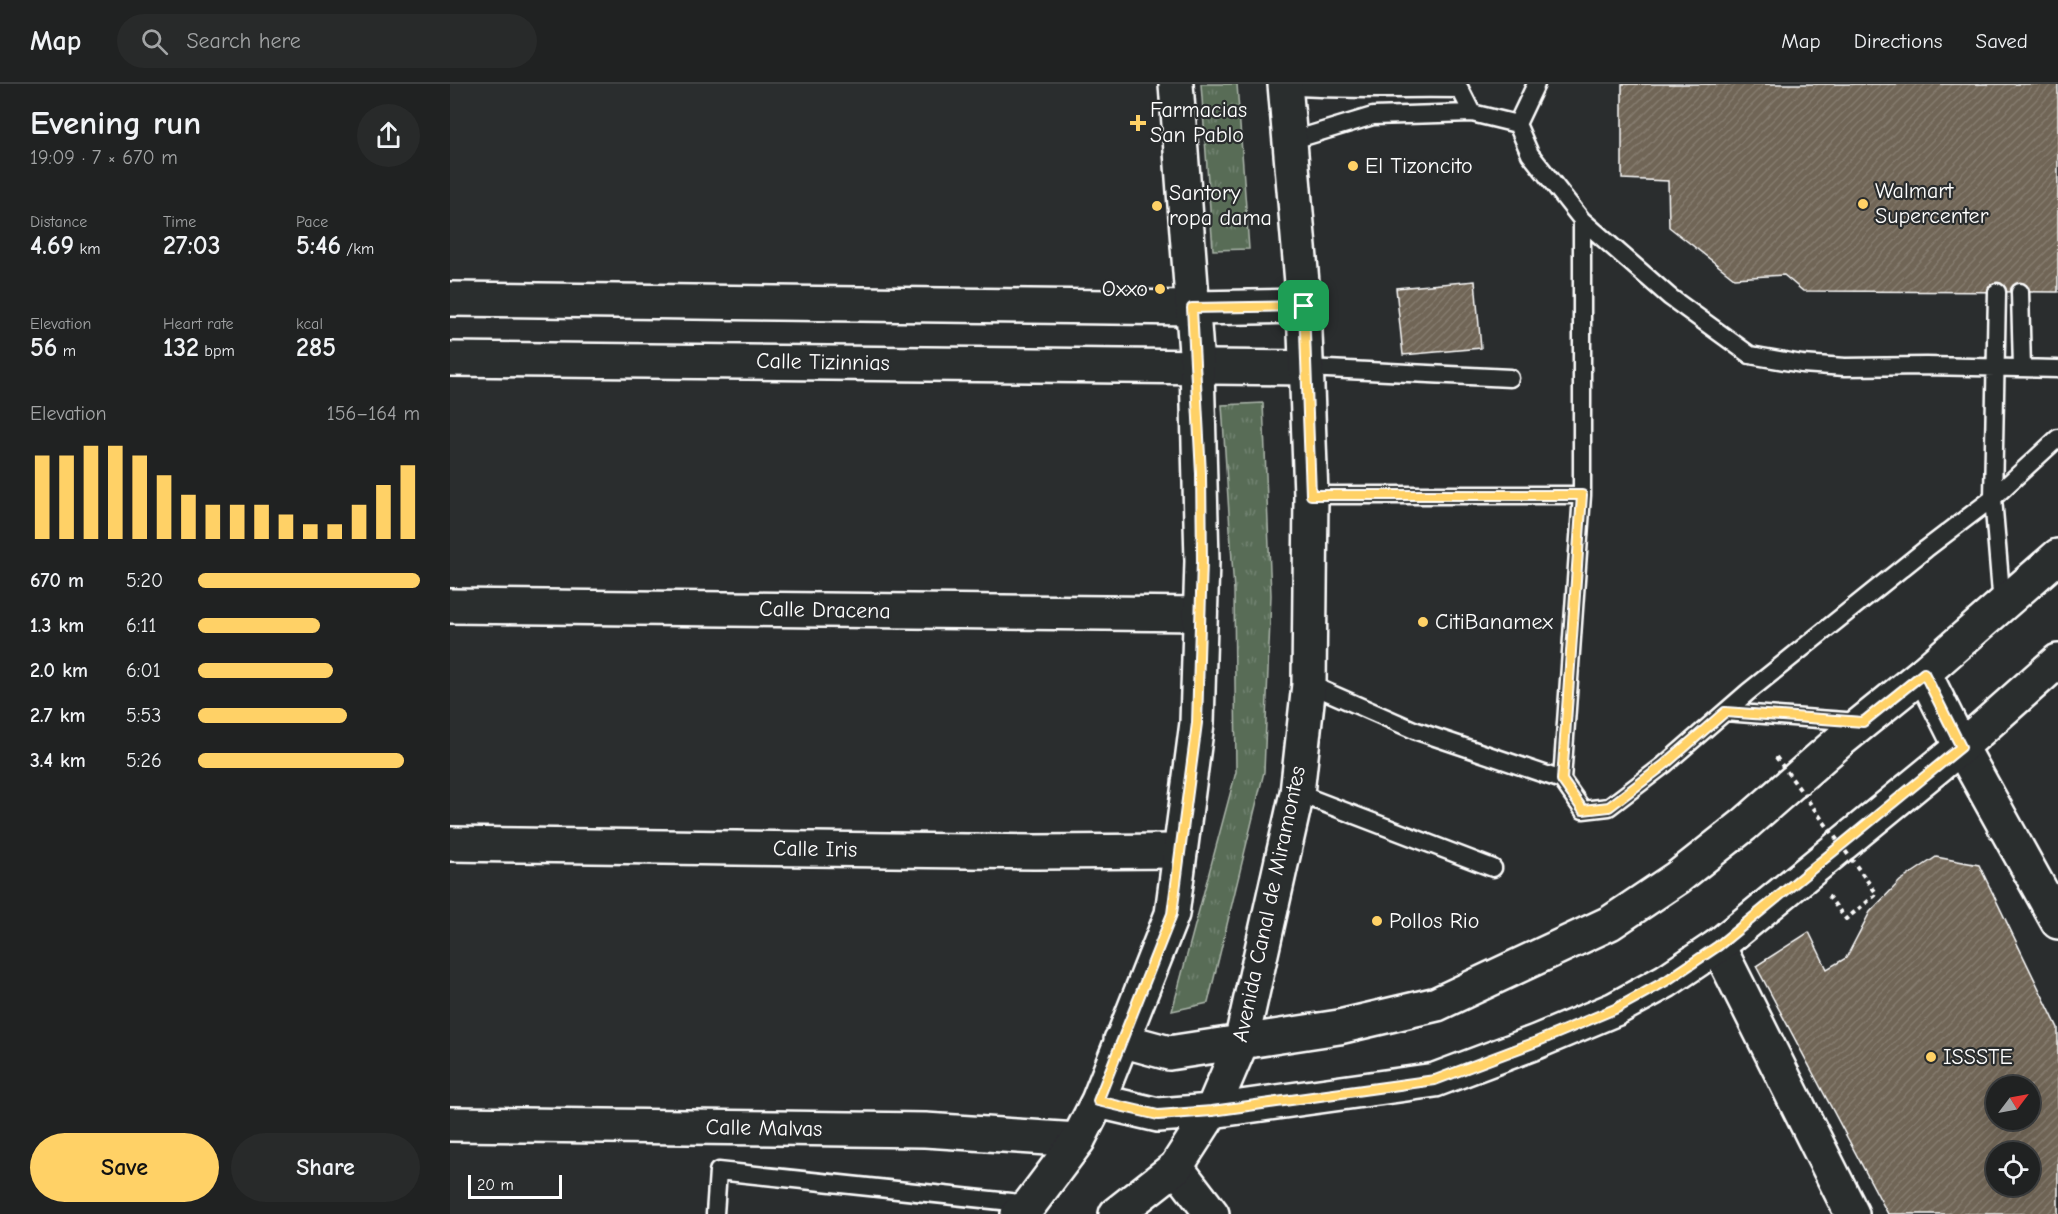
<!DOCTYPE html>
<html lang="en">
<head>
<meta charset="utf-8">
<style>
  body { margin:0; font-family:"Comic Neue",sans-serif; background:#282a2a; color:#f1f3f6; height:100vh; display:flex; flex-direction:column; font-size:22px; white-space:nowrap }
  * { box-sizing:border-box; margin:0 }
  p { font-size:20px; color:#a2a4a5 }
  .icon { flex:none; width:33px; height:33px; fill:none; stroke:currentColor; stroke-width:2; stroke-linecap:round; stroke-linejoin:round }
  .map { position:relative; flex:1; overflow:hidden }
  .panel { display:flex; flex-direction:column; background:#202222; width:450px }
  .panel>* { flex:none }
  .needle { width:39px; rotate:58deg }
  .controls { position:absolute; left:1536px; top:992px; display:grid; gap:12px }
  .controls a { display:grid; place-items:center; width:54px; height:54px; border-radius:50%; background:#202222; box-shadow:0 6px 24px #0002,0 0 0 2px #3d3f40; font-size:30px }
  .scale { position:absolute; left:18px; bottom:15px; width:94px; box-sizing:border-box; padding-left:6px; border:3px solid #fff; border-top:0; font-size:16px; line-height:21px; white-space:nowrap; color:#fff; -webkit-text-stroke:4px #2a2d2e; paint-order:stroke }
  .pin { position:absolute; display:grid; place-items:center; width:51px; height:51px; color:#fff; margin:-26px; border-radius:12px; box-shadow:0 3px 9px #0006 }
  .round { display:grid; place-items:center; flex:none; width:63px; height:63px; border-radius:32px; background:#282a2a }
  .summary { display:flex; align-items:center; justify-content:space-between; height:102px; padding:0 30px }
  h1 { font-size:33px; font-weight:800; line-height:45px }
  .metrics { display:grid; grid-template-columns:repeat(3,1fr); gap:9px; height:102px; padding:6px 30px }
  .metrics div { display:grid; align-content:center }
  .metrics b { font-size:26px; font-weight:800 }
  .metrics small { font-size:16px; font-weight:400 }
  .metrics p { font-size:16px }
  .chart { height:168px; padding:12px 30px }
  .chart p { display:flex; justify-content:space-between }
  .chart svg { width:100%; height:108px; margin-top:6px; stroke:#ffd166; stroke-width:6 }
  .primary-button { display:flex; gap:12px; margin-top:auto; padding:12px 30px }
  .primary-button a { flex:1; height:69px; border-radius:36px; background:#ffd166; color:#111; font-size:24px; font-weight:800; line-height:69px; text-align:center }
  .primary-button a+a { background:#282a2a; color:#f1f3f6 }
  ul { padding:0 30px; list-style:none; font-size:20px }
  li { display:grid; grid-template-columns:96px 72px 1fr; align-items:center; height:45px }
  li i { height:15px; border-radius:8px; background:#ffd166 }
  header { display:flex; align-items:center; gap:36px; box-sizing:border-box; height:84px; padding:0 30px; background:#202222; border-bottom:2px solid #3d3f40 }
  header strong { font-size:28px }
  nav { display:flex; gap:33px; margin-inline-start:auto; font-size:21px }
  .search { width:420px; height:54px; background:#282a2a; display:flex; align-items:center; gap:15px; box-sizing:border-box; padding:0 21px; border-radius:33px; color:#a2a4a5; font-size:22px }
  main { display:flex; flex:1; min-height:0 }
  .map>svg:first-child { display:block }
  .park { fill:url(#park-tufts); stroke:#acb6ab; stroke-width:1.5 }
  .building { fill:url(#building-hatch); stroke:#fff; stroke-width:1.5; fill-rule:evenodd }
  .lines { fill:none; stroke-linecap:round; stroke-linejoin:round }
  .service-casing { stroke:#fff; stroke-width:21 }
  .minor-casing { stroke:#fff; stroke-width:38 }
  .tertiary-casing { stroke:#fff; stroke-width:38 }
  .primary-casing { stroke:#fff; stroke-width:38 }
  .path { stroke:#fff; stroke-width:4; stroke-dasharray:4.5 4.5; stroke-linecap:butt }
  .service { stroke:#2a2d2e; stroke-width:16 }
  .minor { stroke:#2a2d2e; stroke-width:33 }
  .tertiary { stroke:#2a2d2e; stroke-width:33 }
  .primary { stroke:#2a2d2e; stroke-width:33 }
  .path-bridge { stroke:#fff; stroke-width:4; stroke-dasharray:4.5 4.5; stroke-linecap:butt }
  .route-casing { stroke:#fff; stroke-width:12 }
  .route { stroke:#ffd166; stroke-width:8 }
  .poi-dot { fill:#ffd166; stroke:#2a2d2e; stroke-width:2 }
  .labels { text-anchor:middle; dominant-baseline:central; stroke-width:4.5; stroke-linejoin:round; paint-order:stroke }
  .poi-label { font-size:22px; fill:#fff; stroke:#2a2d2e; text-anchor:start }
  .street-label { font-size:22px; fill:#fff; stroke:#2a2d2e }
</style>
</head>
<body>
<header>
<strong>Map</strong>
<div class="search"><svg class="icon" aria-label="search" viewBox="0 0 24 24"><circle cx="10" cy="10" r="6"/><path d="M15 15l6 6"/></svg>Search here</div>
<nav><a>Map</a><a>Directions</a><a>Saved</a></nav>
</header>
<main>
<section class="panel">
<div class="summary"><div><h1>Evening run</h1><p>19:09 · 7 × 670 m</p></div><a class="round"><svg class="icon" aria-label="share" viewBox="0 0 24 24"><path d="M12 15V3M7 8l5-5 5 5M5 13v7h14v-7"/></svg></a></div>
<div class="metrics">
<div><p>Distance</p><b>4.69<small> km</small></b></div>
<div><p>Time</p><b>27:03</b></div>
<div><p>Pace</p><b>5:46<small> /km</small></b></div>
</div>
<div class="metrics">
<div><p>Elevation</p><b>56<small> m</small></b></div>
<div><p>Heart rate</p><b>132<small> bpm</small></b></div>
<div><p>kcal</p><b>285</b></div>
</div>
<div class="chart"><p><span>Elevation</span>156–164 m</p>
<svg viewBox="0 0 160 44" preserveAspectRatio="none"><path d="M5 44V10M15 44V10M25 44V6M35 44V6M45 44V10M55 44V18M65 44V26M75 44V30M85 44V30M95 44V30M105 44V34M115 44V38M125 44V38M135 44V30M145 44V22M155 44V14"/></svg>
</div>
<ul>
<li><b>670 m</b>5:20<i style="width:100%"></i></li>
<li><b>1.3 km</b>6:11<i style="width:55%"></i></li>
<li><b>2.0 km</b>6:01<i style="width:61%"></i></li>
<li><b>2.7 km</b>5:53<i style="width:67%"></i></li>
<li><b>3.4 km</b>5:26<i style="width:93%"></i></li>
</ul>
<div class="primary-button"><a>Save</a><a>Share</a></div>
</section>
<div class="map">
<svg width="1608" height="1130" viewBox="0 0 1608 1130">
  <defs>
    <pattern id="park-tufts" width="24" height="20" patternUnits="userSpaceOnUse" patternTransform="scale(1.5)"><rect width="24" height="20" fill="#586c57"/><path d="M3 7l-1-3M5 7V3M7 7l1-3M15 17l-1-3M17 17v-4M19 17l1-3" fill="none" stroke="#718270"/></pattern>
    <pattern id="building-hatch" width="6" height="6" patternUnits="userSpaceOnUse" patternTransform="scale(1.5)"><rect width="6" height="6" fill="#706556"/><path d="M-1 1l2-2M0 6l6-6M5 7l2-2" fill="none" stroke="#857c6f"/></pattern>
  </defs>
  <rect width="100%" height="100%" fill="#2a2d2e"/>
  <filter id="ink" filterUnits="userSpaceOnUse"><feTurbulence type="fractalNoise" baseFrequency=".0167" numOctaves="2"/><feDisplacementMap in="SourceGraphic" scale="12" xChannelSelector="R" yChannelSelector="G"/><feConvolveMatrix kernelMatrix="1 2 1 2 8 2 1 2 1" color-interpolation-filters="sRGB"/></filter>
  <g filter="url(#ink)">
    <path class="park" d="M751,0H787L799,165L763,166Z
      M813,319L821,511L814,688L758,919L722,927L786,688L784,507L772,321Z"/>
    <path class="building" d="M1172,0H1608V208L1353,207L1334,191L1284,194L1219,143L1218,97L1172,95Z
      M1025,197L1031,264L953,271L946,204Z
      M1486,773L1529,781L1608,944V1130H1438L1306,882L1359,848L1377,885L1396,874L1420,828L1450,797ZM1546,1002H1580V1035H1546ZM1546,1068H1580V1101H1546Z"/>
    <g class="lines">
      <defs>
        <path id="service" d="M835,2C893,7 952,4 1010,5L1022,29L1067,40L1080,70L1132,136L1220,213L1300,271L1352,280L1395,283L1476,282L1608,285
          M1067,40L1086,0
          M840,57L923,32L1022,29
          M1547,208L1543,414L1552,521
          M1570,208L1572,284
          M857,284L1060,294
          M861,411H1132
          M859,600L964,646L1112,696L1133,726L1159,723L1214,681L1298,608L1476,465L1543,414L1608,354
          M1275,628L1409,638
          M1112,696L1132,411V136
          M847,709L1043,784
          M265,1130L268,1087L579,1120"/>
        <path id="minor" d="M0,215L743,224L854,222
          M0,275L857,284
          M0,522L750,530
          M0,760L585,768L730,767
          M1268,862L1402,1130
          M0,1040L475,1046L628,1056
          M726,1083L762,1130"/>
        <path id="tertiary" d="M1474,589L1511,663L1608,838"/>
        <path id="primary" d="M671,956L719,969L889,943L987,920L1160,839L1227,794L1294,741L1391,656L1474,589L1608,472
          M648,1017L708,1031L762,1027L985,996L1086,958L1165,925L1216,897L1268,862L1511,663L1608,577
          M568,1130L580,1120L628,1056L648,1017L722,830L747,639L752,477L747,282L726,0
          M666,1130L726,1083L762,1027L791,959L847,709L859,600L861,411L854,222L835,0"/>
      </defs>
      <use href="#service" class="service-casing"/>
      <use href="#minor" class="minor-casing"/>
      <use href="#tertiary" class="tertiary-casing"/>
      <use href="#primary" class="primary-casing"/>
      <path class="path" d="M1378,812L1396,835L1427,810"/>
      <use href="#service" class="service"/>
      <use href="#minor" class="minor"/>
      <use href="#tertiary" class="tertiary"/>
      <use href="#primary" class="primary"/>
      <path class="path-bridge" d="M1326,673L1427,810"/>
    </g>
  </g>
  <g class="lines" filter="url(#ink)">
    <defs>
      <path id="route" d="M854,222L861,411H1132L1112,696L1133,726L1159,723L1214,681L1275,628L1413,638L1474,589L1511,663L1268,862L1216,897L1165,925L1086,958L985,996L762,1027L708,1031L648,1017L722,830L747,639L752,477L751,390L742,224Z"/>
    </defs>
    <use href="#route" class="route-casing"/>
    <use href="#route" class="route"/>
  </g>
  <g class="poi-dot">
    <path d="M685 30h6v6h6v6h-6v6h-6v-6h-6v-6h6z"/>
    <circle cx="903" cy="82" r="6"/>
    <circle cx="1413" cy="120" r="6"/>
    <circle cx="707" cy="122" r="6"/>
    <circle cx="710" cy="205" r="6"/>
    <circle cx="973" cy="538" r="6"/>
    <circle cx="927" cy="837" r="6"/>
    <circle cx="1481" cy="973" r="6"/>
  </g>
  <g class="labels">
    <g class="poi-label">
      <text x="700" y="26">Farmacias<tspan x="700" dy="25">San Pablo</tspan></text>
      <text x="915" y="82">El Tizoncito</text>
      <text x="1425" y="107">Walmart<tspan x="1425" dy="25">Supercenter</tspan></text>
      <text x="719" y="109">Santory<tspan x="719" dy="25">ropa dama</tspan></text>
      <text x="698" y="205" text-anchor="end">Oxxo</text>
      <text x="985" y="538">CitiBanamex</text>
      <text x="939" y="837">Pollos Rio</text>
      <text x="1493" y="973">ISSSTE</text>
    </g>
    <g class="street-label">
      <text transform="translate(373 278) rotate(1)">Calle Tizinnias</text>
      <text transform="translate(375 526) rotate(1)">Calle Dracena</text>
      <text transform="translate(365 765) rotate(1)">Calle Iris</text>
      <text transform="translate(819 820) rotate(-78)">Avenida Canal de Miramontes</text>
      <text transform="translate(314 1044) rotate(1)">Calle Malvas</text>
    </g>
  </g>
</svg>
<div class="controls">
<a><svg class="needle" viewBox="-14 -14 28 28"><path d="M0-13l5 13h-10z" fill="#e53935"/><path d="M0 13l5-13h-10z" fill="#a2a4a5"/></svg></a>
<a><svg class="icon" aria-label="locate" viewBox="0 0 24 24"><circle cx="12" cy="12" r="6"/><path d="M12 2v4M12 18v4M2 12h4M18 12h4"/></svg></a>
</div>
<div class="scale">20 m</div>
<div class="pin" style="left:854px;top:222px;background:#1e9e55"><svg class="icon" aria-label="arrive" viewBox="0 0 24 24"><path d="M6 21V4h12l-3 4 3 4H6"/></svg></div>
</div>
</main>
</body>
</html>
